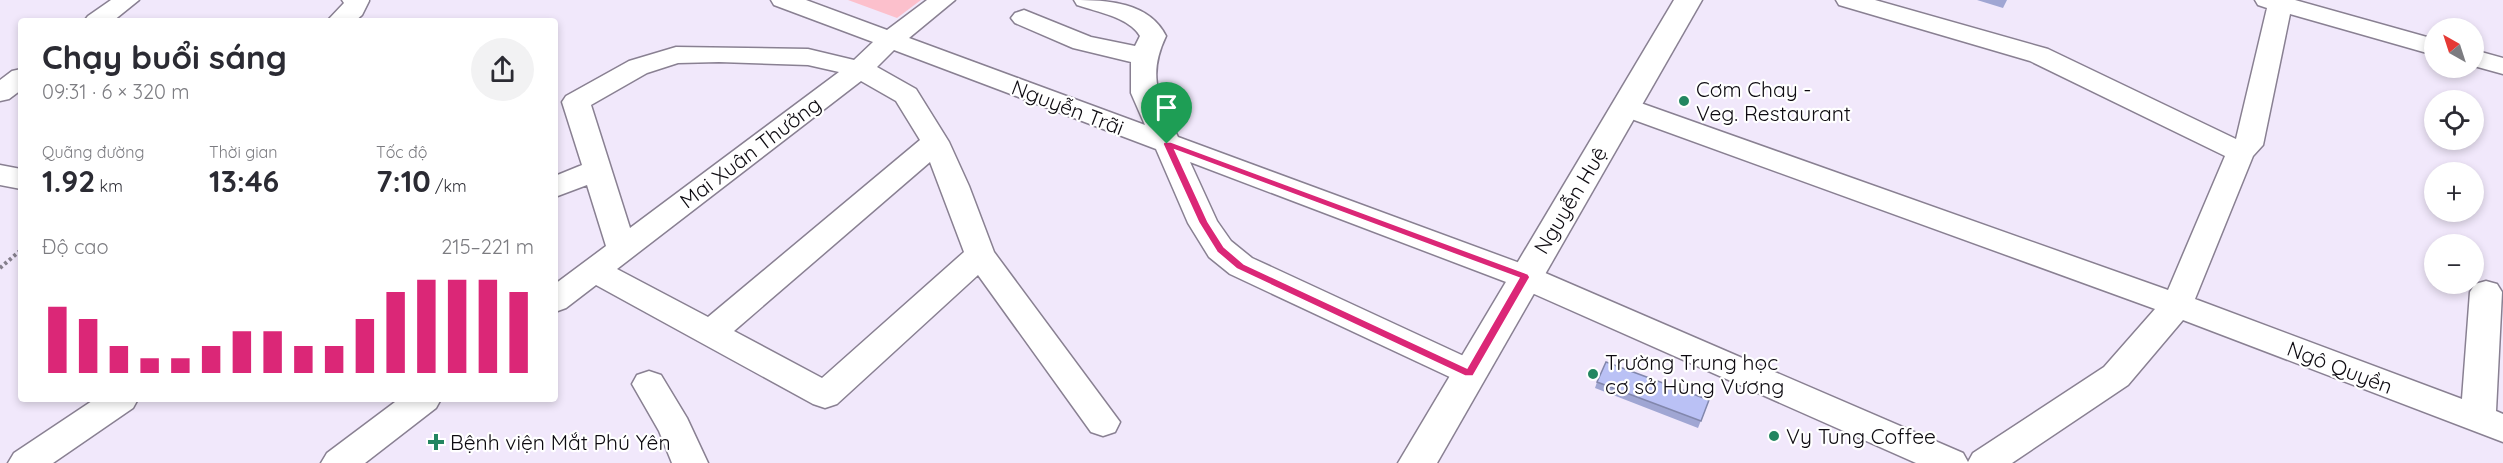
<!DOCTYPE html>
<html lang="vi">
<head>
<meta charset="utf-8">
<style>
  body { margin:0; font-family:Quicksand,sans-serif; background:#f2f2f3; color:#2b2b33; height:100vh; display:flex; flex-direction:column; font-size:22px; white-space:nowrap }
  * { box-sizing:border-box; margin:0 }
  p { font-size:20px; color:#7c7c81 }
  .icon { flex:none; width:33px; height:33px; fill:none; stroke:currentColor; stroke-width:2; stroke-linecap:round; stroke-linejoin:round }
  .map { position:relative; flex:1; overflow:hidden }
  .side { position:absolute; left:18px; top:18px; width:540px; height:384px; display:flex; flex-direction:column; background:#fff; border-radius:6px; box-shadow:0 3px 9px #0003 }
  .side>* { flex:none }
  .needle { width:39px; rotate:321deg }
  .fabs { position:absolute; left:2424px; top:18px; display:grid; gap:12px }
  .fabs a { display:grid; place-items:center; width:60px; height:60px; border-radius:50%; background:#fff; box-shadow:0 3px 9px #0003; font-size:30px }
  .pin { position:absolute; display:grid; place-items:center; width:51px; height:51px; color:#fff; margin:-62px -26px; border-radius:50% 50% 50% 0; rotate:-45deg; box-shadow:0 0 6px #0007 }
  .pin .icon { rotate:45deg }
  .round { display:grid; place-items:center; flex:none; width:63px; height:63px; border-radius:32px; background:#f2f2f3 }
  .overview { display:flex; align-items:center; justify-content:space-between; height:102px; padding:0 24px }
  h1 { font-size:33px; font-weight:700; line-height:45px }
  .figures { display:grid; grid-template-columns:repeat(3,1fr); gap:9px; height:102px; padding:6px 24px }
  .figures div { display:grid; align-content:center }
  .figures b { font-size:30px; font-weight:700 }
  .figures small { font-size:16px; font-weight:400 }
  .figures p { font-size:16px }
  .chart { height:168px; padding:12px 24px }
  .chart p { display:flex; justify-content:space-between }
  .chart svg { width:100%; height:108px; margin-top:6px; stroke:#db2777; stroke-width:6 }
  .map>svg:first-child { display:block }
  .green { fill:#fcc0cc }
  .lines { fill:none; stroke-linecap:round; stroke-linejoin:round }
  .minor-casing { stroke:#898092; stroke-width:3 }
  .major-casing { stroke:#898092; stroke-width:3 }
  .path { stroke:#857f8c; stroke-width:4; stroke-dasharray:3 3; stroke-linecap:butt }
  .minor { fill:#fff; fill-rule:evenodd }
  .major { fill:#fff; fill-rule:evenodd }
  .wall { fill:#a0a6d3 }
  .building { fill:#bac1f5; stroke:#8287ac; stroke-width:1.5 }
  .route { fill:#db2777; stroke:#fff; stroke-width:1.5; fill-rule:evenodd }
  .poi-dot { fill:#238660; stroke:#fff; stroke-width:2 }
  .labels { text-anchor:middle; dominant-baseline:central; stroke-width:4.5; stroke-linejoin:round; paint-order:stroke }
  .poi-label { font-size:21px; fill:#0d0a10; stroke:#fff; text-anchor:start }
  .street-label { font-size:21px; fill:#0d0a10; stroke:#fff }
</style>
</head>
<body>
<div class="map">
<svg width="2503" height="463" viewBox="0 0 2503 463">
  <rect width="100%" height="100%" fill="#f1e8fb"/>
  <path class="green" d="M848,0H921L897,18Z"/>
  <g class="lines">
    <defs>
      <path id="minor" d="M111,0H139L113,21H84L88,16Z
        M342,0H369V1L362,15L355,21H327L344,3Z
        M771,0H806L887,30L927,0H955L909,38L1145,125L1131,93V62L1073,48L1015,23L1011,18L1015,13L1024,10L1091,37L1135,46L1140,36C1129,17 1097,12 1077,5L1074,0C1107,0 1149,2 1166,36C1146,78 1160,99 1178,137L1536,269L1963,453L1968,462L1973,453L2104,367L2155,309L1615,113L1611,107L1615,101L1625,98L1635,101L2168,290L2225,156L2030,61L1839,5L1836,0H1875L2048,49L2236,139L2267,8L2258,5L2255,0H2295L2434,39V55L2290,14L2263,145L2253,156L2195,299L2462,399L2470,292L2475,284L2486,281L2497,284L2502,292L2496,411L2503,414V442L2183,320L2128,385L2012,463H1916L1514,285L1190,162L1217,221L1231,241L1252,258L1481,364L1486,373L1481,382L1469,386L1230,274L1209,257L1188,223L1156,149L894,50L877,67L916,89L949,142L969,186L994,252L1120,422L1115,432L1103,436L1091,432L978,275L837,404L825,408L813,404L596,285L566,308L555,312V284L606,246L587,185L555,197V176L582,165L562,102L566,96L629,61L676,47L808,49L854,60L873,42L774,5ZM719,62L808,65L839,72L630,228L591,105L647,73L678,63ZM861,81L896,101L920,140L708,317L617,269ZM930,162L964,252L822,378L734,331Z
        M2474,50L2503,58V74L2474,66Z
        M21,69V90L9,99L0,101V80L12,71Z
        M0,165L21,169V189L0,185Z
        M649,371L661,375L687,418L708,463H672L659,431L632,384L637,375Z
        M95,399H138L133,408L53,463H8L14,453Z
        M399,399H441L436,408L365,463H321L327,453Z"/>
      <path id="major" d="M1674,0H1702L1437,463H1398Z"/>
    </defs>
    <use href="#minor" class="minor-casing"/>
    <use href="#major" class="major-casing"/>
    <path class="path" d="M0,268L21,250"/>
    <use href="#minor" class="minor"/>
    <use href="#major" class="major"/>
  </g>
  <path class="wall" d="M1977,0H2007L2003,8Z
    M1597,382L1709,400L1698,428L1595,388Z"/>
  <path class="building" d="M1606,362L1709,400L1701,421L1597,382Z"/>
  <path class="route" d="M1164,142H1171L1528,274L1530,277L1473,376H1465L1237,269L1217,252L1199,223L1163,144ZM1175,150L1519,278L1467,368L1244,264L1224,247L1208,222Z"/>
  <g class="poi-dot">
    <circle cx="1684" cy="101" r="6"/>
    <circle cx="1593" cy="374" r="6"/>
    <circle cx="1774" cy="436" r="6"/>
    <path d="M433 433h6v6h6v6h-6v6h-6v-6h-6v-6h6z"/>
  </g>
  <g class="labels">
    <g class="poi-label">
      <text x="1696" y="89">Cơm Chay -<tspan x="1696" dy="24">Veg. Restaurant</tspan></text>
      <text x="1605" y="362">Trường Trung học<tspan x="1605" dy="24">cơ sở Hùng Vương</tspan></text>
      <text x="1786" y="436">Vy Tung Coffee</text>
      <text x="450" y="442">Bệnh viện Mắt Phú Yên</text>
    </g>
    <g class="street-label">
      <text transform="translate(1068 107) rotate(21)">Nguyễn Trãi</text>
      <text transform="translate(750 152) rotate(-37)">Mai Xuân Thưởng</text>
      <text transform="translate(1570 200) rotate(-59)">Nguyễn Huệ</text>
      <text transform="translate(2340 367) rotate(21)">Ngô Quyền</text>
    </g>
  </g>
</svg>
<div class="fabs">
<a><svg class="needle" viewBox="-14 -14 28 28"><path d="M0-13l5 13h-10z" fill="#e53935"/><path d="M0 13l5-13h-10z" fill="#7c7c81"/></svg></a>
<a><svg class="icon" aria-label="locate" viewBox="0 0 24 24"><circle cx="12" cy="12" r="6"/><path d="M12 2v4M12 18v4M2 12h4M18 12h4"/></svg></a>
<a>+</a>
<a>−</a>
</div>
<div class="pin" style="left:1167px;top:144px;background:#1e9e55"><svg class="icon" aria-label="arrive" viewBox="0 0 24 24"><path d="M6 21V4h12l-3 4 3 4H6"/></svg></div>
<section class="side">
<div class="overview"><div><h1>Chạy buổi sáng</h1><p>09:31 · 6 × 320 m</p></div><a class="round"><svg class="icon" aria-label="share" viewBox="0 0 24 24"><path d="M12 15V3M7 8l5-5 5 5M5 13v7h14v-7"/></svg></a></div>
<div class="figures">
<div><p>Quãng đường</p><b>1.92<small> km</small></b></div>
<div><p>Thời gian</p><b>13:46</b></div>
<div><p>Tốc độ</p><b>7:10<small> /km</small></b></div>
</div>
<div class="chart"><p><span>Độ cao</span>215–221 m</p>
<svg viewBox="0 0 160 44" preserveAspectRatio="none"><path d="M5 44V17M15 44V22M25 44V33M35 44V38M45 44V38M55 44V33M65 44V27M75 44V27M85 44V33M95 44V33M105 44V22M115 44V11M125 44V6M135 44V6M145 44V6M155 44V11"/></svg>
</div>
</section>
</div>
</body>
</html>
